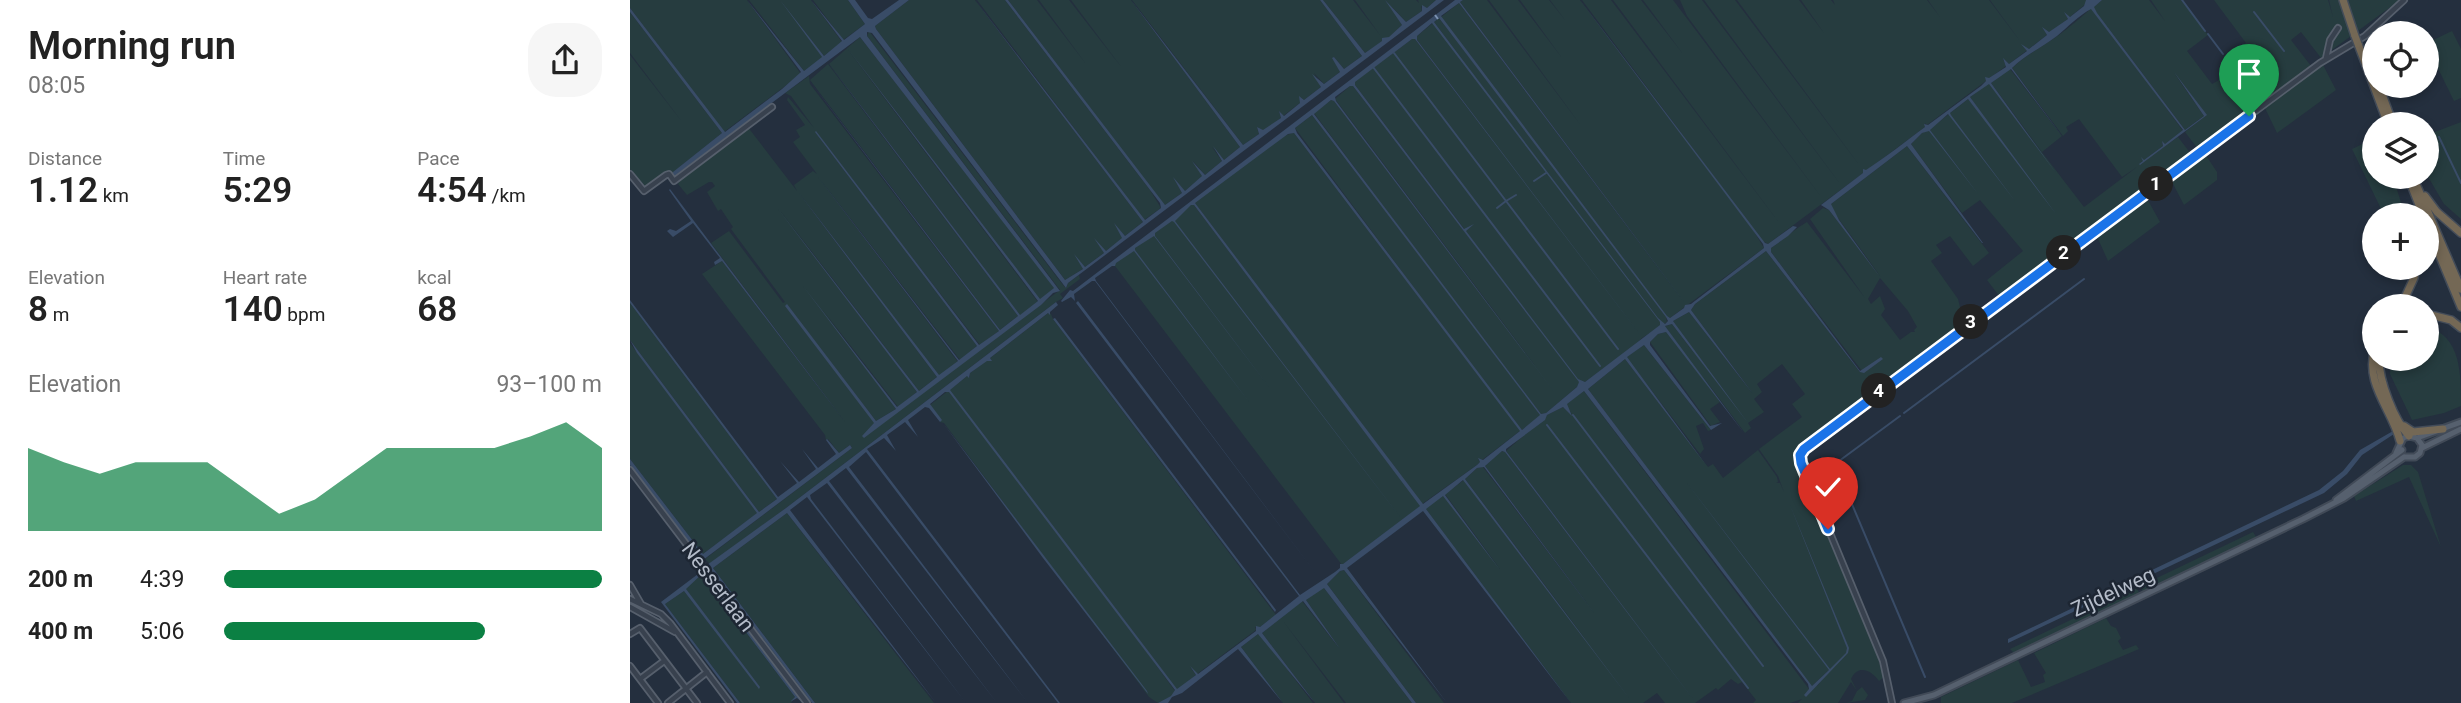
<!DOCTYPE html>
<html lang="en">
<head>
<meta charset="utf-8">
<style>
  body { margin:0; font-family:Roboto,sans-serif; background:#f6f6f6; color:#222; height:100vh; display:flex; flex-direction:column; font-size:26px; white-space:nowrap }
  * { box-sizing:border-box; margin:0 }
  p { font-size:23px; color:#767676 }
  .icon { flex:none; width:38px; height:38px; fill:none; stroke:currentColor; stroke-width:2; stroke-linecap:round; stroke-linejoin:round }
  .map { position:relative; flex:1; overflow:hidden }
  .panel { display:flex; flex-direction:column; background:#fff; width:630px }
  .panel>* { flex:none }
  .buttons { position:absolute; left:1732px; top:21px; display:grid; gap:14px }
  .buttons a { display:grid; place-items:center; width:77px; height:77px; border-radius:50%; background:#fff; box-shadow:0 4px 10px #0003; font-size:35px }
  .pin { position:absolute; display:grid; place-items:center; width:60px; height:60px; color:#fff; margin:-72px -30px; border-radius:50% 50% 50% 0; rotate:-45deg; box-shadow:0 0 7px #0007 }
  .pin .icon { rotate:45deg }
  .km { position:absolute; width:35px; height:35px; margin:-18px; border-radius:50%; background:#222; color:#fff; font-size:19px; line-height:35px; text-align:center }
  .round { display:grid; place-items:center; flex:none; width:74px; height:74px; border-radius:28px; background:#f6f6f6 }
  .headline { display:flex; align-items:center; justify-content:space-between; height:119px; padding:0 28px }
  h1 { font-size:38px; font-weight:600; line-height:52px }
  .figures { display:grid; grid-template-columns:repeat(3,1fr); gap:10px; height:119px; padding:7px 28px }
  .figures div { display:grid; align-content:center }
  .figures b { font-size:35px; font-weight:600 }
  .figures small { font-size:19px; font-weight:400 }
  .figures p { font-size:19px }
  .chart { height:196px; padding:14px 28px }
  .chart p { display:flex; justify-content:space-between }
  .chart svg { width:100%; height:126px; margin-top:7px; fill:#0b8043; opacity:.7 }
  ul { padding:0 28px; list-style:none; font-size:23px }
  li { display:grid; grid-template-columns:112px 84px 1fr; align-items:center; height:52px }
  li i { height:18px; border-radius:9px; background:#0b8043 }
  main { display:flex; flex:1; min-height:0 }
  .map>svg:first-child { display:block }
  .green { fill:#263c3f; fill-rule:evenodd }
  .water { fill:#394c67; fill-rule:evenodd }
  .lines { fill:none; stroke-linecap:round; stroke-linejoin:round }
  .stream { stroke:#394c67; stroke-width:2 }
  .ferry { stroke:#7c92b1; stroke-width:2; stroke-dasharray:9 7; stroke-linecap:butt }
  .minor-casing { stroke:#565f6c; stroke-width:8 }
  .major-casing { stroke:#414a57; stroke-width:9 }
  .highway-casing { stroke:#434c59; stroke-width:10 }
  .minor { stroke:#38414e; stroke-width:4.5 }
  .major { stroke:#56606e; stroke-width:5 }
  .highway { stroke:#746855; stroke-width:7 }
  .highway-bridge-casing { stroke:#434c59; stroke-width:10; stroke-linecap:butt }
  .highway-bridge { stroke:#746855; stroke-width:7 }
  .route-casing { stroke:#fff; stroke-width:14 }
  .route { stroke:#1a73e8; stroke-width:9 }
  .labels { text-anchor:middle; dominant-baseline:central; stroke-width:5; stroke-linejoin:round; paint-order:stroke }
  .street-label { font-size:21px; fill:#b4bcc9; stroke:#1d2633 }
</style>
</head>
<body>
<main>
<section class="panel">
<div class="headline"><div><h1>Morning run</h1><p>08:05</p></div><a class="round"><svg class="icon" aria-label="share" viewBox="0 0 24 24"><path d="M12 15V3M7 8l5-5 5 5M5 13v7h14v-7"/></svg></a></div>
<div class="figures">
<div><p>Distance</p><b>1.12<small> km</small></b></div>
<div><p>Time</p><b>5:29</b></div>
<div><p>Pace</p><b>4:54<small> /km</small></b></div>
</div>
<div class="figures">
<div><p>Elevation</p><b>8<small> m</small></b></div>
<div><p>Heart rate</p><b>140<small> bpm</small></b></div>
<div><p>kcal</p><b>68</b></div>
</div>
<div class="chart"><p><span>Elevation</span>93–100 m</p>
<svg viewBox="0 0 160 44" preserveAspectRatio="none"><path d="M0 44V15L10 20L20 24L30 20L40 20L50 20L60 29L70 38L80 33L90 24L100 15L110 15L120 15L130 15L140 11L150 6L160 15V44z"/></svg>
</div>
<ul>
<li><b>200 m</b>4:39<i style="width:100%"></i></li>
<li><b>400 m</b>5:06<i style="width:69%"></i></li>
</ul>
</section>
<div class="map">
<svg width="1831" height="703" viewBox="0 0 1831 703">
  <rect width="100%" height="100%" fill="#242f3e"/>
  <path class="green" d="M0,0H117L171,74L94,132L0,8Z
    M119,0H181L212,42L194,56L171,27L193,58L174,71Z
    M183,0H218L235,24L213,40Z
    M279,0H345L513,222L495,236L489,230L493,238L476,251L471,247L474,253L455,267L452,264L453,269L435,280L246,29L245,26Z
    M347,0H375L520,190L531,208L514,220Z
    M378,0H407L456,64L409,0H439L492,68L441,0H501L610,147L594,160L582,147L592,161L575,175L563,161L573,176L555,191L546,182L552,193L535,205L533,204Z
    M502,0H690L732,56L714,69L704,57L703,58L710,72L694,84L684,73L691,87L674,100L670,97V103L653,116L649,111L651,118L633,131L627,127L629,134L613,145Z
    M693,0H723L750,35L725,0H786L789,3L788,0H806L797,8L791,6L792,11L776,22L762,7L772,25L760,37L735,53Z
    M833,0H857L952,127L859,0H888L932,58L890,0H919L935,20L920,0H950L1120,225L1134,248L1040,318L1036,317L1037,322L1012,338L1003,347L955,382L950,381L947,387L916,413L911,414L887,384L911,416L892,430L890,428V431L852,460L848,459L850,462L847,465L792,504L564,202C582,189 646,134 664,133L872,406L665,128L682,115L833,313L684,113L701,100L704,101L907,368L705,99L720,86H723L919,342L835,231L838,228L835,230L725,85L724,82L782,39H785L868,148L787,40V36L803,23L843,74L804,22L809,18L926,170L811,17L829,3L1053,301L830,2Z
    M952,0H981L1153,228L983,0H1011L1053,54L1013,0H1043L1192,198L1057,16L1050,0H1072L1211,185L1074,0H1105L1230,166L1107,0H1169L1194,33L1171,0H1201L1205,5L1203,0H1297L1310,17L1298,0H1359L1390,41L1360,0H1456L1458,2L1440,17L1436,15L1438,19L1419,33L1413,28L1417,35L1379,64L1373,59L1376,66L1297,125L1295,123V127L1138,244L1131,240Z
    M1472,0H1519L1535,21L1521,0H1551L1578,35L1557,51L1582,84L1589,80L1601,95L1615,85L1595,59L1616,43L1584,0H1698L1703,17L1699,0H1770L1691,58L1671,32L1661,40L1681,66L1568,149L1555,132L1576,115L1544,73L1574,116L1555,130L1476,25L1553,131L1535,144L1532,142L1533,146L1509,164L1548,137L1561,154L1370,297L1357,280L1393,251L1350,200L1332,213L1281,144L1292,133L1299,130L1301,132L1300,129L1338,99L1348,110L1340,97L1359,83L1454,207L1507,167L1492,177L1449,119L1436,127L1438,131L1433,136L1382,68C1395,56 1408,49 1423,39C1440,28 1456,12 1472,0Z
    M0,12L92,133L44,172L42,176L38,172L16,187L0,169V55L53,123L0,53Z
    M239,31L433,285L436,288L438,283L449,275L450,279L430,294L433,298L426,302L156,508L80,564L75,559L222,448L220,445L209,453L198,439L196,440L195,435L72,274L92,261L215,422L81,243L99,231L153,303L155,302L101,229L103,227L91,209L88,211L77,192L85,186L82,182H79L57,195L48,184C52,171 103,137 117,126L167,191L164,185L183,171L187,174L163,142L170,137L166,130L175,125L157,100L158,97L184,128L161,96L155,93L179,76L180,84L369,331L350,345L185,132L347,346L330,360L189,178L328,362L309,376L169,193L307,377L289,391L149,209L287,392L268,407L192,309L266,409L246,421L156,305L245,423L233,437L430,290L237,36Z
    M1822,31L1831,49V98L1824,101L1797,46V43Z
    M230,37L425,288L410,300L218,50L408,302L390,316L199,64Z
    M1692,63L1706,90L1647,133L1634,106Z
    M198,64L388,316L370,330L180,80Z
    M1378,69H1380L1432,136L1412,152L1361,83Z
    M1831,122V219L1814,204L1797,175V135Z
    M1745,138V177H1763L1775,215H1754L1722,149Z
    M1277,146L1359,253L1343,266L1320,236L1306,245L1312,253L1301,261L1328,299L1330,307L1340,322L1171,449L1167,461L1241,636L1254,677L1249,681C1241,670 1228,664 1221,679L1227,691L1232,687L1238,695L1235,700L1216,703L1222,701L1227,691L1221,682L1208,703H1168L1172,699L1160,703H1123L1126,700L1112,682L1108,684L1101,679L1088,690L1086,688L1065,703H1035L1027,693L1013,703H941L795,508L813,495L870,569L815,494L834,480L957,641L835,479L847,468L853,467L962,610L855,466L871,451L875,452L1000,616L876,451L917,415L933,407L942,415L936,404L954,391L1179,689L1188,685L1199,670L1182,686L1179,684L958,389L995,359L1078,467L1083,464L1093,478L1128,450L1147,477L1148,482L1146,483H1150L1154,492L1148,476L1129,449L1172,417L1162,404L1175,394L1152,364L1127,384L1132,392L1124,399L1134,412L1118,423L1121,428L1115,433L1073,377L1090,402L1080,409L1090,422L1081,426L1020,342L1028,334L1036,332L1064,367L1035,326L1042,324L1064,353L1043,321L1059,312L1123,394L1061,310L1065,304L1136,251L1230,372L1232,371L1141,252V248C1154,239 1165,229 1177,222L1235,298L1180,219L1193,208L1199,210L1251,277L1200,207L1201,204ZM1250,278L1278,311L1287,327L1284,330L1285,332H1281L1270,340L1251,315L1255,309L1250,296L1241,304L1238,299Z
    M1577,148L1575,154L1587,172V180L1554,205L1539,176Z
    M1515,195L1530,222L1478,261L1465,232Z
    M561,205H564L791,506L712,565L485,266V263Z
    M0,303L147,499L129,512L0,340Z
    M418,313L421,314L423,319L646,615L630,627H625L626,630L567,674L560,667L566,675L547,690L475,595L545,691L542,696L528,703L519,697L314,423L310,422L311,420L300,405L337,376L340,377V373L357,360H361L360,358Z
    M1797,327C1831,336 1831,373 1831,406L1814,413L1782,420L1760,374L1761,359H1797Z
    M0,343L128,513L73,554L0,459Z
    M1014,345L1081,430L1078,431L1073,423L1066,426L1074,449L1070,454L996,357Z
    M1773,465H1781L1788,472L1811,547L1779,477L1726,501L1724,496Z
    M157,513L304,703H185L83,568Z
    M1623,532L1626,537L1513,592L1510,586Z
    M714,570L814,703H786L697,584L710,571Z
    M72,574L165,697L161,703H110L35,604L54,591L129,688L55,589Z
    M691,588H694L782,703H716L653,621L714,703H685L632,633L672,601L709,648L676,600Z
    M1507,588L1509,593L1385,654L1380,649Z
    M1476,618L1481,626L1486,628L1491,638L1488,641L1493,650L1506,645L1509,649L1382,703H1311V697L1388,660L1401,687L1415,682L1413,675L1416,673L1404,653Z
    M628,634L631,635L683,703H653L611,647Z"/>
  <path class="water" d="M117,0L174,71L192,57L150,0L194,56L212,41L181,0L214,40L235,24L218,0H225L238,18L242,19L269,0H279L245,26L246,29L435,280L453,269L444,254L455,267L474,253L464,238L476,251L492,238L484,223L495,236L513,222L345,0L515,220L531,208L530,203L375,0H378L535,205L552,193L543,177L555,191L572,176L562,161L575,175L592,161L583,146L594,160L610,147L501,0L613,145L629,134L627,127L633,130L651,118L649,111L654,116L670,103L669,96L674,100L691,87L682,74L694,84L710,72L702,58L704,57L714,69L732,56L690,0H693L735,53L752,41V38L759,37L772,25L755,0L776,22L792,11V5L797,8L806,0H814L438,283L436,288L242,33L237,32V36L430,291L423,293L411,305L234,438L232,436L244,423L155,306L157,304L246,421L266,409L173,286L267,407L287,392L148,209L289,391L307,377L169,193L309,375L328,361L188,177L329,360L347,346L185,132L186,131L349,345L369,331L179,80L370,330L388,316L199,64L390,315L408,301L218,49L410,299L424,288L230,37L43,177V172L92,133L0,12V8L95,132L152,89L171,72Z
    M825,0H833L830,2L1054,302L829,3L811,16L1037,316L1040,318L1054,308L1055,305L1061,304L1134,248L1133,244L950,0L1135,243L1138,244L1163,226L1167,227L1158,236L1141,248V252L1230,371L1251,357L1253,359L1234,373L1230,372L1136,251L1065,304L1061,310L1123,394L1059,312L1043,321L1118,423L1042,324L1035,326L1114,433L1036,332L1028,334L1020,342V345L1080,426L1092,423L1081,430L1014,345L997,357L1076,465L995,359L958,389L1182,686L1199,670L1057,483L1200,669L1216,653L1217,648L1160,505L1219,648L1218,653L1176,697L1174,695L1179,689L1178,684L954,391L937,404L942,416L933,407L917,415L915,420L876,449V451L1066,703L875,452L872,451L855,466L964,613L854,467L847,468L835,479L999,698L833,480L815,495L870,570L813,496L796,509L941,703L793,511L717,568L817,703L714,570L710,571L697,584L786,703H782L694,588L676,600L710,649L673,601L632,633L685,703L628,634L611,647L653,703L608,649L552,693L542,697L538,703H528L541,696L545,690L319,392H315L300,404L312,420L310,422L299,408L295,407L278,420L288,437L275,422L257,435L266,451L254,438L237,449L430,703H428L236,452L219,467L398,703L216,468L199,481L367,703L197,483L180,495L181,499L336,703L177,497L160,510L306,703L157,513L83,568L185,703H182L77,565L156,508L426,302L428,305L420,312V315L418,313L360,358L362,361H357L340,373L339,378L337,376L320,390L547,689L566,675L560,666L568,674L626,631V626L630,627L669,596L446,303L448,301L670,595L705,572L710,568V564H713L790,506L564,205H561L545,221L770,517L544,222L542,221L525,233V236L639,387L524,236L505,248V250L619,402L504,251L486,263L485,266L708,561L485,266H482L465,278L466,281L690,579L465,281H462L444,294L445,301L441,297L432,302L431,301L440,290L443,291ZM809,18L1036,317L1038,321L1035,324L1028,318L810,30L804,22ZM802,23L1030,322V325L955,382L948,379L836,231L844,224L834,229L725,85V82L782,39H785L1011,336L787,40V36ZM720,86H723L949,382L947,387L916,413L911,414L684,114L701,100L704,101L928,397L706,101L705,97ZM682,115L910,415L892,430L667,133L665,128ZM664,133L890,431L853,460L848,458L850,462L847,465L793,504L565,203L658,134Z
    M1456,0H1472L1464,7L1467,13L1555,130L1574,116L1544,72L1577,115L1510,165L1509,164L1513,161L1511,157L1514,160L1533,146L1532,141L1535,144L1553,130L1461,9C1448,16 1438,27 1427,36C1411,48 1395,55 1382,68L1432,136L1381,69L1361,83L1426,173L1359,84L1340,97L1426,214L1338,99L1320,113L1321,115L1385,201L1318,114L1300,130L1348,194L1299,131L1292,133L1281,144L1353,243H1352L1277,146L1201,204L1209,220L1250,277L1199,210L1191,205L1233,173V169L1236,170C1257,156 1275,142 1295,127L1294,124L1298,125L1351,86L1356,81L1355,77L1359,78L1376,67L1373,58L1379,64L1397,51L1391,44L1399,49L1417,35L1412,27L1419,32L1438,19L1434,12L1440,17L1454,6Z
    M40,189L64,221L215,422L92,261L85,265L84,262L90,258L63,223L43,237L37,231L40,229L46,231L61,221L39,190Z
    M0,300L148,497L167,483L150,461L169,482L186,469L172,449L188,468L206,454L196,440L197,439L209,453L220,445L222,448L73,560L0,465V459L73,554L127,513L7,353L0,340L129,512L147,499L0,303Z
    M425,318L646,610L645,612L423,319Z
    M313,423L517,691L518,694L413,558Z
    M1763,431L1764,434L1732,455L1717,474L1694,493L1378,643V639L1689,490L1713,471L1730,450Z
    M72,571L173,703L167,698L160,702L165,697L72,574L56,589L130,687L129,689L54,591L35,604L110,703H107L31,602Z"/>
  <g class="lines">
    <path class="stream" d="M1552,0L1575,31
      M1624,12L1654,51
      M1578,34L1593,54
      M764,53L876,201L886,195
      M743,67L970,366
      M1809,137L1831,183
      M904,181L916,173
      M867,208L876,201L988,349
      M1274,413L1454,279
      M943,415L1133,666
      M1270,416L1205,464L1295,677
      M917,425L1118,688"/>
    <path class="ferry" d="M805,15L808,19"/>
    <defs>
      <path id="minor" d="M1696,58L1700,40L1708,28
        M0,174L14,191L36,175L39,174L44,181L142,107
        M0,470L177,703
        M0,585L11,604
        M0,599L31,614L40,623L100,703
        M0,607L45,632
        M0,634L10,628L67,703
        M0,666L28,703
        M10,679L34,661
        M38,703L77,672
        M1262,703L1253,661L1171,463V452L1183,441L1690,63L1735,36L1774,0"/>
      <path id="major" d="M1787,438L1831,422
        M1792,448L1831,429
        M1766,453L1773,438L1779,436L1787,438L1792,445L1790,453L1785,457H1774
        M1706,500L1772,450
        M1274,703L1304,695L1673,519L1714,498L1774,457"/>
      <path id="highway" d="M1713,0L1725,36
        M1728,44L1758,124
        M1739,60L1745,76
        M1749,86L1763,124
        M1778,177L1793,215
        M1783,177L1831,289
        M1795,196L1807,212L1831,233
        M1797,225L1831,307
        M1771,306L1784,278L1786,268
        M1797,314L1821,320L1831,328
        M1745,348C1734,384 1762,409 1770,441
        M1749,359C1749,381 1764,420 1779,436
        M1774,426L1783,432L1813,429"/>
    </defs>
    <use href="#minor" class="minor-casing"/>
    <use href="#major" class="major-casing"/>
    <use href="#highway" class="highway-casing"/>
    <use href="#minor" class="minor"/>
    <use href="#major" class="major"/>
    <use href="#highway" class="highway"/>
    <defs>
      <path id="highway-bridge" d="M1725,36L1728,44"/>
    </defs>
    <use href="#highway-bridge" class="highway-bridge-casing"/>
    <use href="#highway-bridge" class="highway-bridge"/>
  </g>
  <g class="lines">
    <defs>
      <path id="route" d="M1198,529L1171,463L1170,455L1174,449L1619,116"/>
    </defs>
    <use href="#route" class="route-casing"/>
    <use href="#route" class="route"/>
  </g>
  <g class="labels">
    <g class="street-label">
      <text transform="translate(88 587) rotate(53)">Nesserlaan</text>
      <text transform="translate(1483 592) rotate(-25)">Zijdelweg</text>
    </g>
  </g>
</svg>
<div class="buttons">
<a><svg class="icon" aria-label="locate" viewBox="0 0 24 24"><circle cx="12" cy="12" r="6"/><path d="M12 2v4M12 18v4M2 12h4M18 12h4"/></svg></a>
<a><svg class="icon" aria-label="layers" viewBox="0 0 24 24"><path d="M12 4l9 5-9 5-9-5zM3 14l9 5 9-5"/></svg></a>
<a>+</a>
<a>−</a>
</div>
<div class="pin" style="left:1619px;top:116px;background:#1e9e55"><svg class="icon" aria-label="arrive" viewBox="0 0 24 24"><path d="M6 21V4h12l-3 4 3 4H6"/></svg></div>
<div class="pin" style="left:1198px;top:529px;background:#d93025"><svg class="icon" aria-label="check" viewBox="0 0 24 24"><path d="M5 12l5 5 9-10"/></svg></div>
<b class="km" style="left:1526px;top:184px">1</b>
<b class="km" style="left:1434px;top:253px">2</b>
<b class="km" style="left:1341px;top:322px">3</b>
<b class="km" style="left:1249px;top:391px">4</b>
</div>
</main>
</body>
</html>
